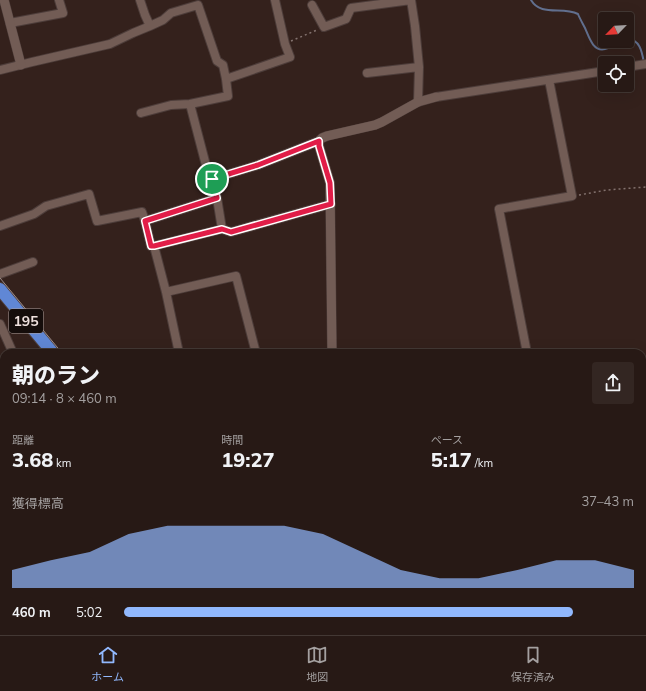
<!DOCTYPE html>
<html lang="ja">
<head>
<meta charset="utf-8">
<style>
  body { margin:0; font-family:Mulish,"Noto Sans JP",sans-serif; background:#332622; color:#f1f3f6; height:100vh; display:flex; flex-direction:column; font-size:15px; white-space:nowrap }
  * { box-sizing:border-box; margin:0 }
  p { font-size:13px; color:#a4a0a0 }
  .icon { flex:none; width:22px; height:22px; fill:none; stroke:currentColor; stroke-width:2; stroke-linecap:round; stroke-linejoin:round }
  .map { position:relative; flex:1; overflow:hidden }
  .side { position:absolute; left:0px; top:349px; width:646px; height:286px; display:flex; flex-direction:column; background:#271915; border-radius:12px 12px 0 0; box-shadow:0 4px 16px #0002,0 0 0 1px #433834 }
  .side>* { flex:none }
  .needle { width:26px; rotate:245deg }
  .buttons { position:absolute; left:598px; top:12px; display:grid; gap:8px }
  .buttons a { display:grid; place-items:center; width:36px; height:36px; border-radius:4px; background:#271915; box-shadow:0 4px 16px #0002,0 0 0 1px #433834; font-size:20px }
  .pin { position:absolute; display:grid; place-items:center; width:34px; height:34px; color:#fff; margin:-17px; border:2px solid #fff; border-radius:50%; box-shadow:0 1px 4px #0007 }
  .round { display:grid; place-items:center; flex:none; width:42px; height:42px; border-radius:4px; background:#332622 }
  .head { display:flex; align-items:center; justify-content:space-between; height:68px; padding:0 12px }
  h1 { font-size:22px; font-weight:800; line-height:30px }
  .stats { display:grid; grid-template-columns:repeat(3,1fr); gap:6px; height:68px; padding:4px 12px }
  .stats div { display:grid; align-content:center }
  .stats b { font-size:20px; font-weight:800 }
  .stats small { font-size:11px; font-weight:400 }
  .stats p { font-size:11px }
  .chart { height:112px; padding:8px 12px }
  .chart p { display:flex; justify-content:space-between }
  .chart svg { width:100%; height:72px; margin-top:4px; fill:#91b8fd; opacity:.7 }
  ul { padding:0 12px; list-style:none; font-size:13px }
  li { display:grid; grid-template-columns:64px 48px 1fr; align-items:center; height:30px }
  li i { height:10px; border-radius:5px; background:#91b8fd }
  .tab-bar { display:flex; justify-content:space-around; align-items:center; height:56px; border-top:1px solid #433834; background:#271915; font-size:11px; color:#a4a0a0 }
  .tab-bar a { display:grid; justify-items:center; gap:2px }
  .tab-bar .active { color:#91b8fd }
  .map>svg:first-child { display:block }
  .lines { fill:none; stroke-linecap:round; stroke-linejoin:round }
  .stream { stroke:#616f8e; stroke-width:2 }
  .river { stroke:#253e6c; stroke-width:13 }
  .minor-casing { stroke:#4d3d3a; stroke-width:10 }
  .tertiary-casing { stroke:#4d3d3a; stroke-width:10 }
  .secondary-casing { stroke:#4d3d3a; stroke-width:12 }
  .trunk-casing { stroke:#4d3d3a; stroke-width:14 }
  .path { stroke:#83726e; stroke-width:1.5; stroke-dasharray:2 3; stroke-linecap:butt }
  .minor { stroke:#725c55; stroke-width:8 }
  .tertiary { stroke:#725c55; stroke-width:9 }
  .secondary { stroke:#6b6c85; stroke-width:11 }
  .trunk { stroke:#6087d5; stroke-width:12 }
  .tram { stroke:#9c8c88; stroke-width:1 }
  .route-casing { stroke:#fff; stroke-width:8 }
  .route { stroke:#e11d48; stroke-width:5 }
  .labels { text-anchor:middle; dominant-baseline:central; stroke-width:3.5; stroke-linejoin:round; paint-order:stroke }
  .shield { fill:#150d0b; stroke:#ada19e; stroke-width:1 }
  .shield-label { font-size:14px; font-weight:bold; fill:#eee0dd }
</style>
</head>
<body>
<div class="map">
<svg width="646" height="635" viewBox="0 0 646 635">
  <rect width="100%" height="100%" fill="#34211c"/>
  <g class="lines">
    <path class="stream" d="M531,0C541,17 562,6 578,14C580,19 583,24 585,28C589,37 593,52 605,49C611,48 616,44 622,41
      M627,39C640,39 642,52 644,63
      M642,563H646"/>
    <path class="river" d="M0,531L4,536
      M61,631L62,635"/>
    <defs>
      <path id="minor" d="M140,0L145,15L150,26
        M411,0L415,26L419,67L418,102
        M312,5L324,27L346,19L351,8L411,0
        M10,23L63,13L59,0
        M627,67L646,64
        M0,70L32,62L110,44L133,33L150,26L163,20L171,13L198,5L217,61L223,65L226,79L290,57L285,44L275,0
        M367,73L419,67
        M436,97L605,71
        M141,113L171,105L190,104
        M319,141L258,165L212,179L217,198L222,229L231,232L331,204
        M212,179L208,173L190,104L228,96L226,79
        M0,226L34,214L46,206L89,194L97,221L142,212L145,221
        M154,246L222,229
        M0,274L33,262
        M166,292L154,246H151L145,221L217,198
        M0,324L13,353
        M179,353L166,292L236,276L256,353
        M527,353L499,209L572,196L549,80
        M0,559L4,560
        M99,631L100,635"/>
      <path id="tertiary" d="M4,0L21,65
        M332,353L330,183L319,146V141L322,138L327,136L375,125L382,122L418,102L436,97
        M388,631L393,635"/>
      <path id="secondary" d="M169,631L171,635"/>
      <path id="trunk" d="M0,289L53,353
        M280,631L283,635"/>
    </defs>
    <use href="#minor" class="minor-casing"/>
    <use href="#tertiary" class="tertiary-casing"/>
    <use href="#secondary" class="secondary-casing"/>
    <use href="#trunk" class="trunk-casing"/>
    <path class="path" d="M291,41L317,30
      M579,195L607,190L646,187
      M30,353L38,351
      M0,520L4,526"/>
    <use href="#minor" class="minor"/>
    <use href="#tertiary" class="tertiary"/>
    <use href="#secondary" class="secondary"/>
    <use href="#trunk" class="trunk"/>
    <path class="tram" d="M0,278L62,353
      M285,631L288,635"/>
  </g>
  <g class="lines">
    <defs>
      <path id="route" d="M319,141V146L330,183L331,204L231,232L222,229L154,246H151L145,221L217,198L212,179L258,165Z"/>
    </defs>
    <use href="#route" class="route-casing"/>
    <use href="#route" class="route"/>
  </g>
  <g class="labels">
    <rect class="shield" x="9" y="309" width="34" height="24" rx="3"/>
    <g class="shield-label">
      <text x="26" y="321">195</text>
    </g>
  </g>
</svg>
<div class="buttons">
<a><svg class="needle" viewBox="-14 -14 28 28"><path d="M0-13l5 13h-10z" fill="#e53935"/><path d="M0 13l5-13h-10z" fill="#a4a0a0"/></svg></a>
<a><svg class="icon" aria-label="locate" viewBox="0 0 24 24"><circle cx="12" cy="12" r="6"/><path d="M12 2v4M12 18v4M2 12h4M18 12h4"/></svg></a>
</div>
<div class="pin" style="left:212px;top:179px;background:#1e9e55"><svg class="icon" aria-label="arrive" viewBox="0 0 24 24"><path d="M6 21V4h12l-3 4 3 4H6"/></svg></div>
<section class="side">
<div class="head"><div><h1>朝のラン</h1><p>09:14 · 8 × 460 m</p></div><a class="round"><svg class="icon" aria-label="share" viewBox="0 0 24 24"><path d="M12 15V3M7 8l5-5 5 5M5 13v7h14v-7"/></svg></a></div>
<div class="stats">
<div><p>距離</p><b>3.68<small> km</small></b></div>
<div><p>時間</p><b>19:27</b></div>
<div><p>ペース</p><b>5:17<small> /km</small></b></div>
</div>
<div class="chart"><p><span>獲得標高</span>37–43 m</p>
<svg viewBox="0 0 160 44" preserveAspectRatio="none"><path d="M0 44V33L10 27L20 22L30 11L40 6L50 6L60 6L70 6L80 11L90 22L100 33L110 38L120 38L130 33L140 27L150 27L160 33V44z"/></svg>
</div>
<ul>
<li><b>460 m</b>5:02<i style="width:88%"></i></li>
</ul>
</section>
</div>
<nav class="tab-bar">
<a class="active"><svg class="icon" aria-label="home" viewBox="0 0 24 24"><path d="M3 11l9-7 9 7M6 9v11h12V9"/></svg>ホーム</a>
<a><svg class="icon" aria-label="map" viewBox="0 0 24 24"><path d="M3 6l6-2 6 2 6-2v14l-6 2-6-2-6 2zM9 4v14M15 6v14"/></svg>地図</a>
<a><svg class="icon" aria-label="saved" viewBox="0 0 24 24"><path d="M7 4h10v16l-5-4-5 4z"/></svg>保存済み</a>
</nav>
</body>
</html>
